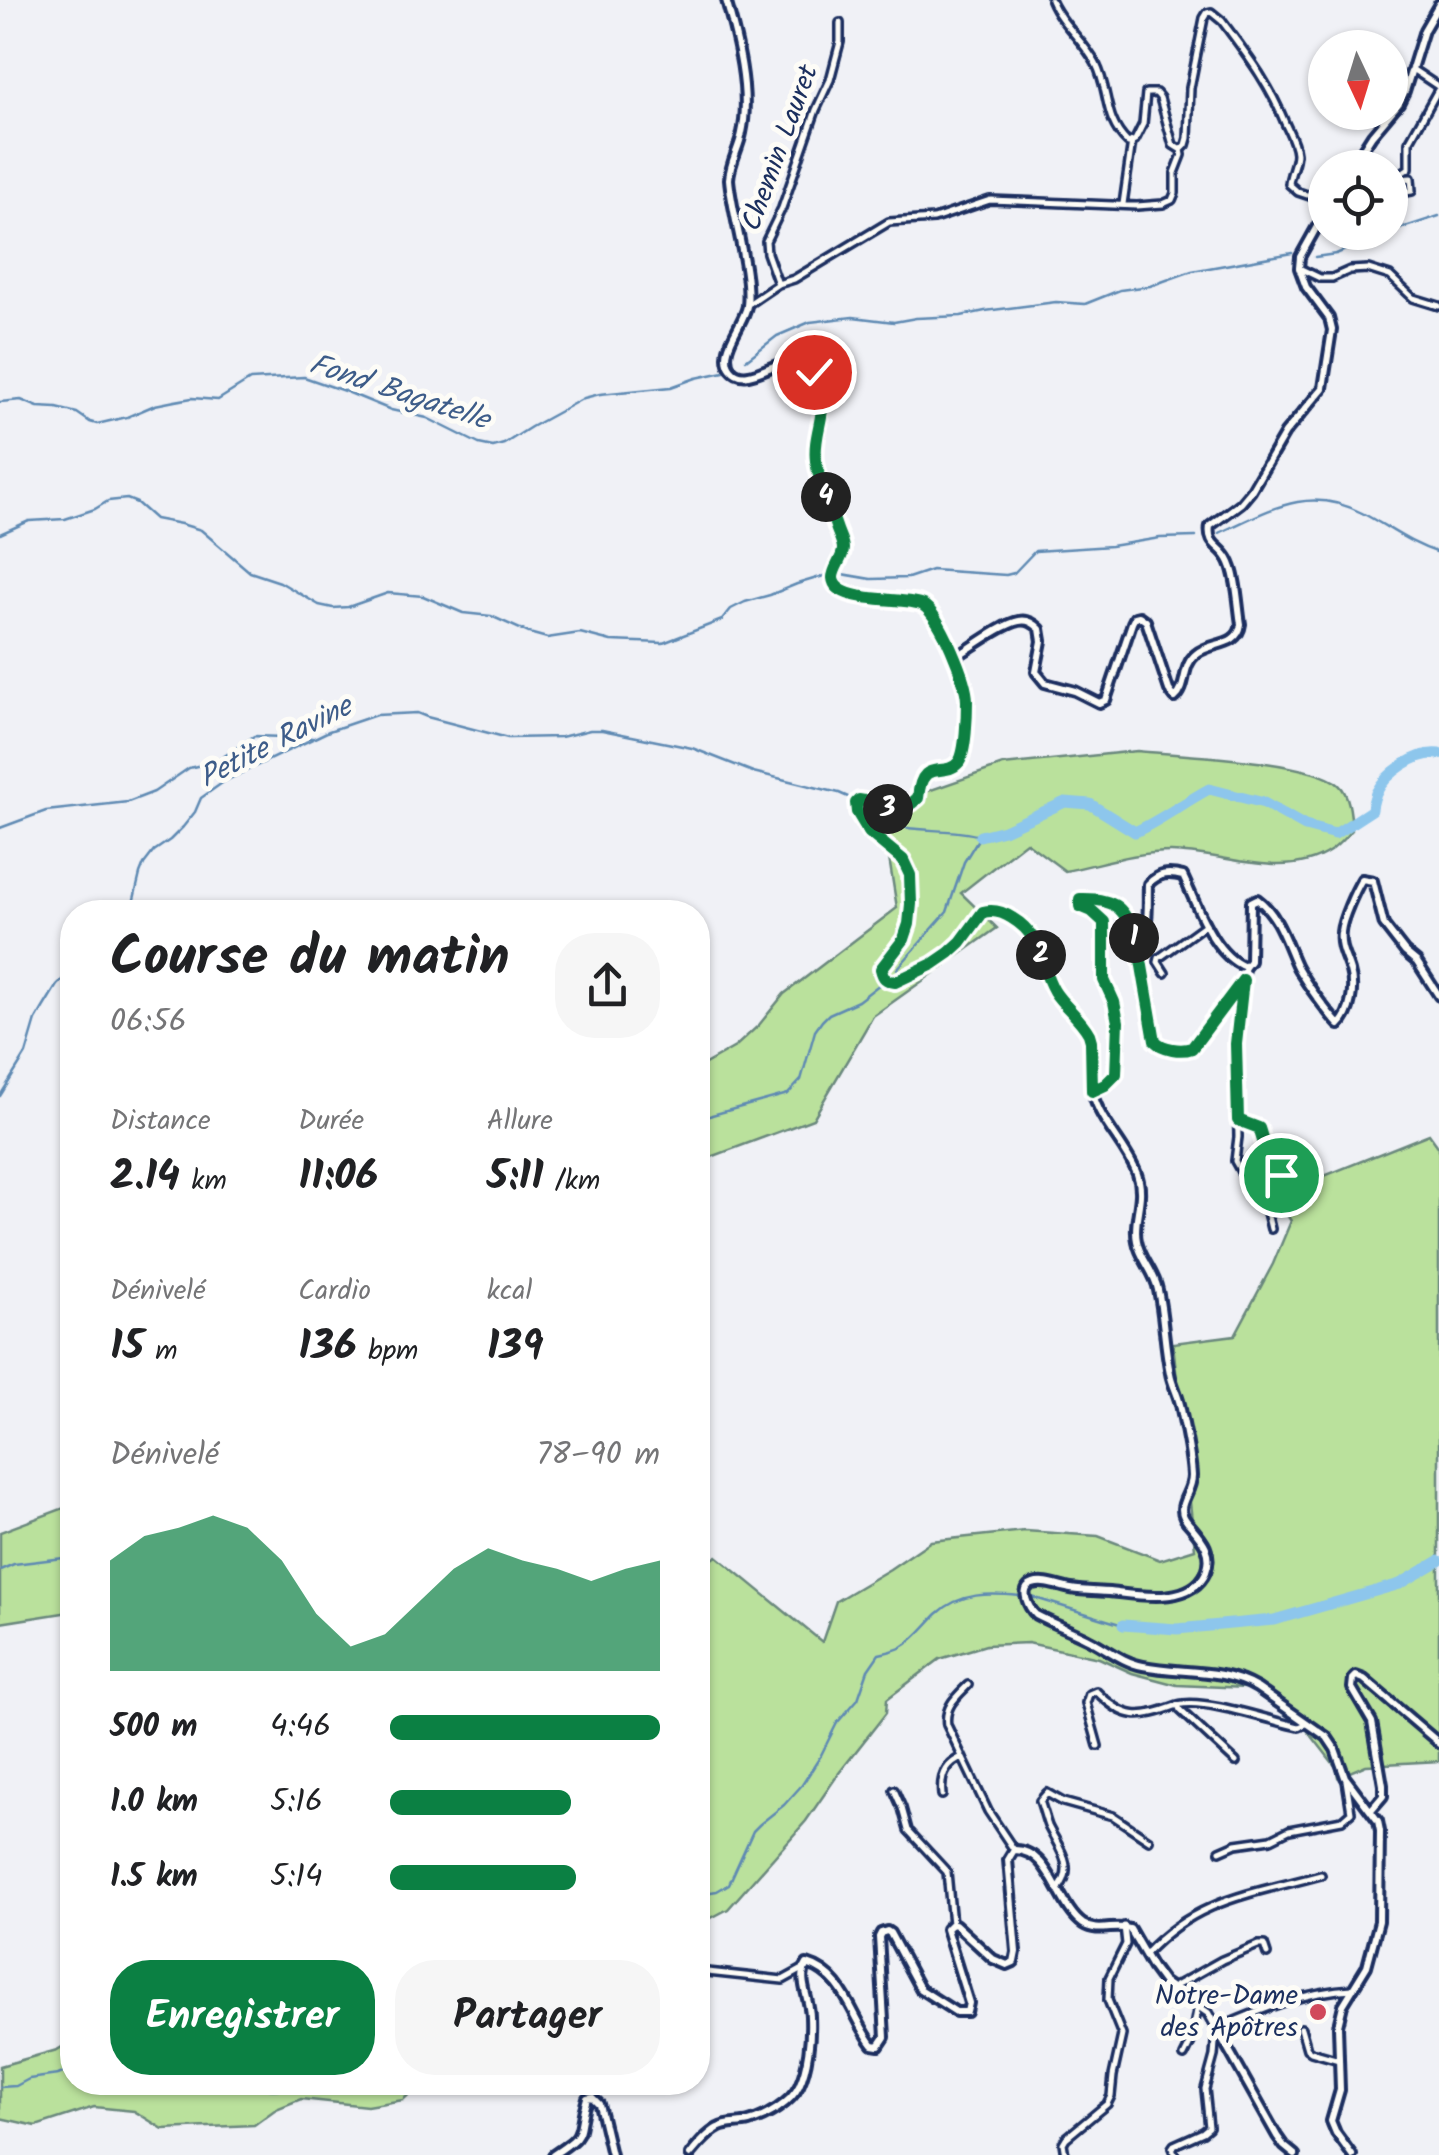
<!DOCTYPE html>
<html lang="fr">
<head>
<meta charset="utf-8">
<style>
  body { margin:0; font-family:Kalam,sans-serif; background:#f6f6f6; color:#202124; height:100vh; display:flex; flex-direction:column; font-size:38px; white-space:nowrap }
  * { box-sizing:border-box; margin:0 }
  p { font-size:32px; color:#757577 }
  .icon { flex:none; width:55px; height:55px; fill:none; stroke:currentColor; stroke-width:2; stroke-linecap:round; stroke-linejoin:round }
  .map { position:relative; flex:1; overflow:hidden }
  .sheet { position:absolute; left:60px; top:900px; width:650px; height:1195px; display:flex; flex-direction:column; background:#fff; border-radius:40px; box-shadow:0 2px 8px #0004 }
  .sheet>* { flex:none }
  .needle { width:65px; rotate:176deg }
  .controls { position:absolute; left:1308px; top:30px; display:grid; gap:20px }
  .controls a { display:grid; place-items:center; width:100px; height:100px; border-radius:50%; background:#fff; box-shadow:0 2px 8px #0004; font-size:50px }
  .pin { position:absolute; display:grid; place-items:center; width:85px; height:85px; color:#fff; margin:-42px; border:5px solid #fff; border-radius:50%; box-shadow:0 2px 10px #0007 }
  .km { position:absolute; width:50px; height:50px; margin:-25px; border-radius:50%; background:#222; color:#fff; font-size:28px; line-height:50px; text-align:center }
  .round { display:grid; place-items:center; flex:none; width:105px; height:105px; border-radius:40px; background:#f6f6f6 }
  .overview { display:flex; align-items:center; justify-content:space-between; height:170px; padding:0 50px }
  h1 { font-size:55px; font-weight:700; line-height:75px }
  .figures { display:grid; grid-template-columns:repeat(3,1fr); gap:15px; height:170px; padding:10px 50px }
  .figures div { display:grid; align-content:center }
  .figures b { font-size:42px; font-weight:700 }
  .figures small { font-size:28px; font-weight:400 }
  .figures p { font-size:28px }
  .chart { height:280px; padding:20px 50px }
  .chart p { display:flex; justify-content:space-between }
  .chart svg { width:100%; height:180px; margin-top:10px; fill:#0b8043; opacity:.7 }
  .button { display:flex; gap:20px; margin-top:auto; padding:20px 50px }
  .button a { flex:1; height:115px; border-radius:40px; background:#0b8043; color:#fff; font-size:40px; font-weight:700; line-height:115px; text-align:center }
  .button a+a { background:#f6f6f6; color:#202124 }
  ul { padding:0 50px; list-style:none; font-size:32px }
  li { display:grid; grid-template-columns:160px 120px 1fr; align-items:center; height:75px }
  li i { height:25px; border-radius:12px; background:#0b8043 }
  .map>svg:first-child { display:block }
  .green { fill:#bae19c; stroke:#6a887d; stroke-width:2.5 }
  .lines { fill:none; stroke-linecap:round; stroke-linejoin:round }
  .stream { stroke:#5f8ab3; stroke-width:2.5 }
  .river { stroke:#8dc6ec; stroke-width:11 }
  .street-casing { stroke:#1b2f5e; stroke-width:12 }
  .secondary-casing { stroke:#1b2f5e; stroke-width:14 }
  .street { stroke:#fdfcf7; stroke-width:5 }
  .secondary { stroke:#fdfcf7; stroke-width:6 }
  .route-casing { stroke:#fff; stroke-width:20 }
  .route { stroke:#0b8043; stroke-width:12 }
  .poi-dot { fill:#d1495b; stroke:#fdfcf7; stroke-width:4 }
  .labels { text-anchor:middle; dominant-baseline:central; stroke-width:10; stroke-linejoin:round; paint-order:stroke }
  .street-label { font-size:28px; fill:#1b2f5e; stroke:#fdfcf7 }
  .poi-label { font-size:28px; fill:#1b2f5e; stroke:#fdfcf7; text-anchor:end }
  .water-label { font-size:30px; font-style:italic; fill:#3d5c89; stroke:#fdfcf7 }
</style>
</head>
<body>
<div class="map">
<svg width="1439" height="2155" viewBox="0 0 1439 2155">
  <rect width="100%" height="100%" fill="#f0f1f6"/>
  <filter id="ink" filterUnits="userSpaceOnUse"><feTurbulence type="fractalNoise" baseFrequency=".01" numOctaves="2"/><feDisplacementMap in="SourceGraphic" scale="20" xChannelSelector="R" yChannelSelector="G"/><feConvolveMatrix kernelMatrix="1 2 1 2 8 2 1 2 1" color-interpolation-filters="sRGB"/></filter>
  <g filter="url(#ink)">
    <path class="green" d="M1137,751C1179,755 1311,760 1339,785C1350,795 1351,816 1352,830C1345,837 1338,846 1330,851C1284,882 1221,852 1171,852C1136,852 1100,864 1065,871L1026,842L961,893L997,928L873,1016L813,1119L698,1162V1068L735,1047L759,1025L784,994L897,908L885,833L883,831L925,792L1003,765Z
      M1429,1134L1439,1148V1761L1366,1765L1338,1777L1336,1767L1304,1726L1269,1701L1247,1688L1177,1685L1132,1673L1099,1658L1028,1643L986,1645L940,1659L887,1699L886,1713L839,1773L806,1821L728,1909L698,1925V1569L717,1556L822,1642L836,1601L890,1569L931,1541L1025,1531L1098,1536L1160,1560L1195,1549L1173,1343L1235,1335L1273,1264L1291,1221L1274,1196Z
      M72,1505V1609L63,1613L0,1623V1532Z
      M72,2041V2082L421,2083L403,2100L367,2106L301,2099L276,2109L254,2125L163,2129L134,2111L94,2107L36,2126L0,2118V2066L57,2050Z"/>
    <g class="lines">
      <path class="stream" d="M1390,232L1439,216
        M1315,257L1336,254L1388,232
        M746,360L777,336L810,322L853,317L894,322L916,318L961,316L985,311L1056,302L1085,304L1120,290L1150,286L1192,271L1292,253
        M0,402L21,400L38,407L57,408L77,413L90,422L97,424L127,417L155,405L175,401L192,398L218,400L250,380L304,377L347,392L391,410L427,418L479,444L493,447L504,444L531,427L584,398L600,394L671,387L696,378L724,372
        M1219,533C1268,511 1308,484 1362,513C1389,527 1408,543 1439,553
        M0,534L29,521L65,519L95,509L108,501L127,499L137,503L155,519L181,524L201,530L250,572L280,582L319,605L333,608L348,607L388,593L423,596L463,613L491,616L529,633L547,638L580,633L611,641L663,643L722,620L731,609L745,602L770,595L797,584L827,575
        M842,574L871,579L908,578L932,570L1006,575L1014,573L1035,551L1111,546L1160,538L1196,537
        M863,813C897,837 942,825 980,836L964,862L947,912L897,969
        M0,828L46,811L128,802L154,792L189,768L217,761L254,736L312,738
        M131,912L140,874L144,864L154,851L170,840L183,827L195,812L201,798L225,781L329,731L376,715L417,713L427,717L508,738L561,737L590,730H602L692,748L753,772L839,793L848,797
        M0,1096L26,1054L36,1020L43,1008L57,985L72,970
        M698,1121L712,1115L788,1094L801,1080L815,1031L822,1021L829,1014L858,1001L880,984
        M0,1570L14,1564L72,1557
        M1032,1597L1123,1625
        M698,1894L717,1891L729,1884L753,1831L760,1824L784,1805L802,1785L820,1757L837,1723L858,1699L868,1670L879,1654C887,1652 895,1651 902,1647C916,1639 926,1625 937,1614C960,1592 990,1593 1020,1596
        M250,2082C265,2090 279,2094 294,2082
        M327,2082C342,2098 356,2090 374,2082
        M0,2087L16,2086L29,2079L58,2075L72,2069"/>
      <path class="river" d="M980,836L1004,830L1065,802L1090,804L1135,832C1161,820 1183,803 1209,789L1264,803L1305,826L1335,834L1372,810C1372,807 1375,796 1376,793C1386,773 1417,751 1439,754
        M1123,1625L1177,1629L1274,1620L1400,1584L1439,1561"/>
      <defs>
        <path id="street" d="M1051,0C1061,24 1084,41 1096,64C1110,92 1103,119 1128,143L1135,140L1143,124L1146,93H1156L1160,98L1173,145L1181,150L1186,145L1188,138L1190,88L1204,18L1207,13L1211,12L1222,21C1247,55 1269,83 1285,123C1289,132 1295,142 1296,153C1296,163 1290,173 1289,184L1298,192L1325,201
          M1412,69L1439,87
          M1399,179L1411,178L1412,191L1400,193
          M1390,195L1400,193L1399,175L1409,168V142L1439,88
          M1123,204L1132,141
          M1299,268L1320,278H1332L1350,270L1368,269L1390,276L1413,298L1439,306
          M778,284L767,253L766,241L782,208L816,110L830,80L840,42V23
          M747,305L778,284L794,279L889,222L934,219L990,200L1137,206L1163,204L1172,200L1175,193V173L1182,155L1181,150
          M1138,943L1155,1041C1163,1050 1181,1052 1192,1049L1241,982
          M1245,967L1236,1044L1238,1137L1235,1161L1253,1193L1266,1208L1271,1229
          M1165,973L1158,962L1159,958L1206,924
          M1238,1119L1259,1128L1266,1153L1275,1172L1302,1181
          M968,1685C956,1697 944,1707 947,1725L988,1811L1014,1850
          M1098,1746L1086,1703L1089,1694L1096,1691C1126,1721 1140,1719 1178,1705
          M1236,1762L1180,1710L1178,1705C1202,1697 1272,1721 1299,1727L1306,1724
          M894,1790L902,1808L908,1830L947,1872L952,1924
          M942,1795C940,1778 945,1764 962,1757
          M1220,1851L1236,1844L1271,1839L1289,1830L1342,1820L1351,1812L1346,1780
          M1058,1889C1077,1867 1058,1847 1048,1826C1045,1818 1043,1809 1040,1801L1047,1793L1063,1802L1113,1816L1149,1840
          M1145,1954C1196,1899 1252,1894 1321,1875
          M698,1971L783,1980L803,1969
          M1172,1988L1222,1960L1258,1945H1264L1267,1954
          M1301,2028L1307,2049L1311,2052L1339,2060
          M1184,2056L1191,2042L1198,2005
          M1065,2155L1063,2143L1066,2138L1107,2104L1111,2096L1113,2076L1122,2035L1108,2000L1109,1978L1126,1944L1124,1926
          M1175,2155L1172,2148L1174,2145L1203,2132L1209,2127L1205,2089L1214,2056L1216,2029C1260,2010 1305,1991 1353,1989"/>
        <path id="secondary" d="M726,0C737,39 751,92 742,133C739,149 730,162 729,179C732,216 751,271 747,306C744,324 717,351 731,369C752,396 801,326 821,385C829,411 814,433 816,459C818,489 837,516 842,546C844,559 830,570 834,581C843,604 900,597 919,603C938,609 964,676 967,695C969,708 966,752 958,762C943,780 921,756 919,798C892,821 885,803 859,800L856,803L857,812L869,832L903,860L911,875L909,923L900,946L881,969C883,978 886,981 895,982L933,963L949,953L961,942L983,911C994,909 1003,912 1012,918C1044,937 1038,964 1054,991C1064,1007 1080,1017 1089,1034C1095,1053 1088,1074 1093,1094C1101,1124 1126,1145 1137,1174C1146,1198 1132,1219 1137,1241C1140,1259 1155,1272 1158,1290C1164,1317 1164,1345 1170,1373C1172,1385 1179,1396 1181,1409C1185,1430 1191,1454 1192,1476C1192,1496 1171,1506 1190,1525C1202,1539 1214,1552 1206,1572C1191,1606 1137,1595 1109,1592C1096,1591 1083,1591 1071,1589C1060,1587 1044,1580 1033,1584C1018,1589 1029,1608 1036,1615C1053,1624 1070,1630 1086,1638C1105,1647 1122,1662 1143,1666C1181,1674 1222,1667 1257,1688L1327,1737L1335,1749L1345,1777L1378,1821L1380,1831L1379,1921L1367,1966L1343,2005L1338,2026L1340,2090L1331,2121L1336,2133L1352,2155
          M1351,168L1372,135L1399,103L1405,91L1424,30L1439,4
          M954,658C970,649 1002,624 1019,621C1028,619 1034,623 1040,629L1042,641L1036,672L1045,683L1075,691L1099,703L1106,700L1132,623L1135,617L1139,616L1146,621L1169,690L1175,698C1188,687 1181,666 1196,654C1211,641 1238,648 1241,624C1238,607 1237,574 1228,559C1220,545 1207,545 1210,526L1241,503L1251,491L1285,433L1323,388L1332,330L1329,318L1306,287L1299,268L1300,257L1325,212
          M1092,1091L1105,1085L1116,1073L1119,1043L1118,1022L1113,1002L1104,981V922L1091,911L1080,906V899C1115,899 1127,907 1134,941L1138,943C1151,927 1147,904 1148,884C1159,873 1168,872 1183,876C1197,905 1213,955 1245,967L1250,961L1251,902L1257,899C1279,915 1286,944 1297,967C1306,983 1326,1011 1339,1025C1351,1013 1355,988 1350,971C1346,957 1339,948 1341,932C1342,919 1355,891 1362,879L1373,881L1384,925L1405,952L1417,962L1439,996
          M1371,1810L1383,1796V1785L1372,1722L1352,1688L1353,1679L1356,1676L1364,1679L1439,1743
          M553,2155C590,2131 575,2135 587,2098L592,2097L599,2104L611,2155
          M690,2155C698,2145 707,2134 718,2128C728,2122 738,2125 749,2122C766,2117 791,2103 799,2086C808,2067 811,2038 810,2017C810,1999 797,1979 807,1964C845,1975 852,2018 873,2045L879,2046L885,2037L879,1937L881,1933L887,1931L890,1933L920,1989L956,2012H967L969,2003L946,1929L950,1925L955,1924L993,1959L1007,1965L1014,1962L1016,1952L1008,1860L1014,1850C1051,1849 1057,1906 1083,1924C1099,1934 1114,1924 1130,1929L1152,1967L1163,1982L1208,2013L1277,2136L1284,2146L1295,2155"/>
      </defs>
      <use href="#street" class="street-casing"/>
      <use href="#secondary" class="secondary-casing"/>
      <use href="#street" class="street"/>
      <use href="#secondary" class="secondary"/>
    </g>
  </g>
  <g class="lines" filter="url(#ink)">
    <defs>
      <path id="route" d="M814,372C834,406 812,428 816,461C819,483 829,506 836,527C838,534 843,542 843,549C843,559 833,568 833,578C835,605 906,596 923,605C940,615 967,681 967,701C967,714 966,752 959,762C944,780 922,755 918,798C893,821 885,803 859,800L856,803L857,812L869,832L903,860L910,875L911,904L909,924L904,939L881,969C883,978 886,981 895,982L933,964L949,953L961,942L983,912C994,909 1003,912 1012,918C1044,937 1038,964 1054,991C1064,1007 1080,1017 1089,1034L1091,1041L1092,1091L1105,1085L1116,1074L1118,1022L1114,1002L1104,980V922L1092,911L1080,906V899C1115,898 1127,908 1134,941L1138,943L1155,1041C1163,1049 1181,1052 1192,1048L1243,980L1236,1044L1238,1120L1259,1128L1271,1167L1281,1175"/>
    </defs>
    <use href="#route" class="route-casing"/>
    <use href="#route" class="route"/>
  </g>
  <circle class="poi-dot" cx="1318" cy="2012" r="10"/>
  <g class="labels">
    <g class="street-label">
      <text transform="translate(781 148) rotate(-70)">Chemin Lauret</text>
    </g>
    <g class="poi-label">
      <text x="1298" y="1996">Notre-Dame<tspan x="1298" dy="32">des Apôtres</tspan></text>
    </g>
    <g class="water-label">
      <text transform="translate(399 393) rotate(18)">Fond Bagatelle</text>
      <text transform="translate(276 743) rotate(-27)">Petite Ravine</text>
    </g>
  </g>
</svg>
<div class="controls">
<a><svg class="needle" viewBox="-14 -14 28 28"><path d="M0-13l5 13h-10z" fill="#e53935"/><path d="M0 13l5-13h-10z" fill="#757577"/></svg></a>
<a><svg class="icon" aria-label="locate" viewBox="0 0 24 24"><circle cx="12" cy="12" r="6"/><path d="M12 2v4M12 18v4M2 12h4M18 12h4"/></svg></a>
</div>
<div class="pin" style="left:1281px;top:1175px;background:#1e9e55"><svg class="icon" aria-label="arrive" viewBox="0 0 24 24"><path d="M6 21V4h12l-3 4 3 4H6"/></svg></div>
<div class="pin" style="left:814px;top:372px;background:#d93025"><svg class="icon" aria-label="check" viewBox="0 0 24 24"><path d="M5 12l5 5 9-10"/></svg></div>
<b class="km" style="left:1134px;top:938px">1</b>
<b class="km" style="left:1041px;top:955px">2</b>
<b class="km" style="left:888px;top:809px">3</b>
<b class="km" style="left:826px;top:497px">4</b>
<section class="sheet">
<div class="overview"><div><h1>Course du matin</h1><p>06:56</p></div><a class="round"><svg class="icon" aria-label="share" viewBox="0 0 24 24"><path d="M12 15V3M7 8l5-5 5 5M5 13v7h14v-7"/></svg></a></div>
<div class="figures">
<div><p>Distance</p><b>2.14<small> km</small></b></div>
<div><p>Durée</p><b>11:06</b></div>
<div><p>Allure</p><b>5:11<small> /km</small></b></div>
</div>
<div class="figures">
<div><p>Dénivelé</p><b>15<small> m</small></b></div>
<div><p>Cardio</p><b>136<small> bpm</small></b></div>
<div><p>kcal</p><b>139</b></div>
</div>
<div class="chart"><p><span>Dénivelé</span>78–90 m</p>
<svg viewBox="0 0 160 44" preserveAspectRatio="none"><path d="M0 44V17L10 11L20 9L30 6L40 9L50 17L60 30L70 38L80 35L90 27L100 19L110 14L120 17L130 19L140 22L150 19L160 17V44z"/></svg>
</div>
<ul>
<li><b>500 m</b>4:46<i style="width:100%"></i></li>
<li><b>1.0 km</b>5:16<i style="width:67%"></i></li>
<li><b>1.5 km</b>5:14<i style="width:69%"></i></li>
</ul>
<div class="button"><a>Enregistrer</a><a>Partager</a></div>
</section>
</div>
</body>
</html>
